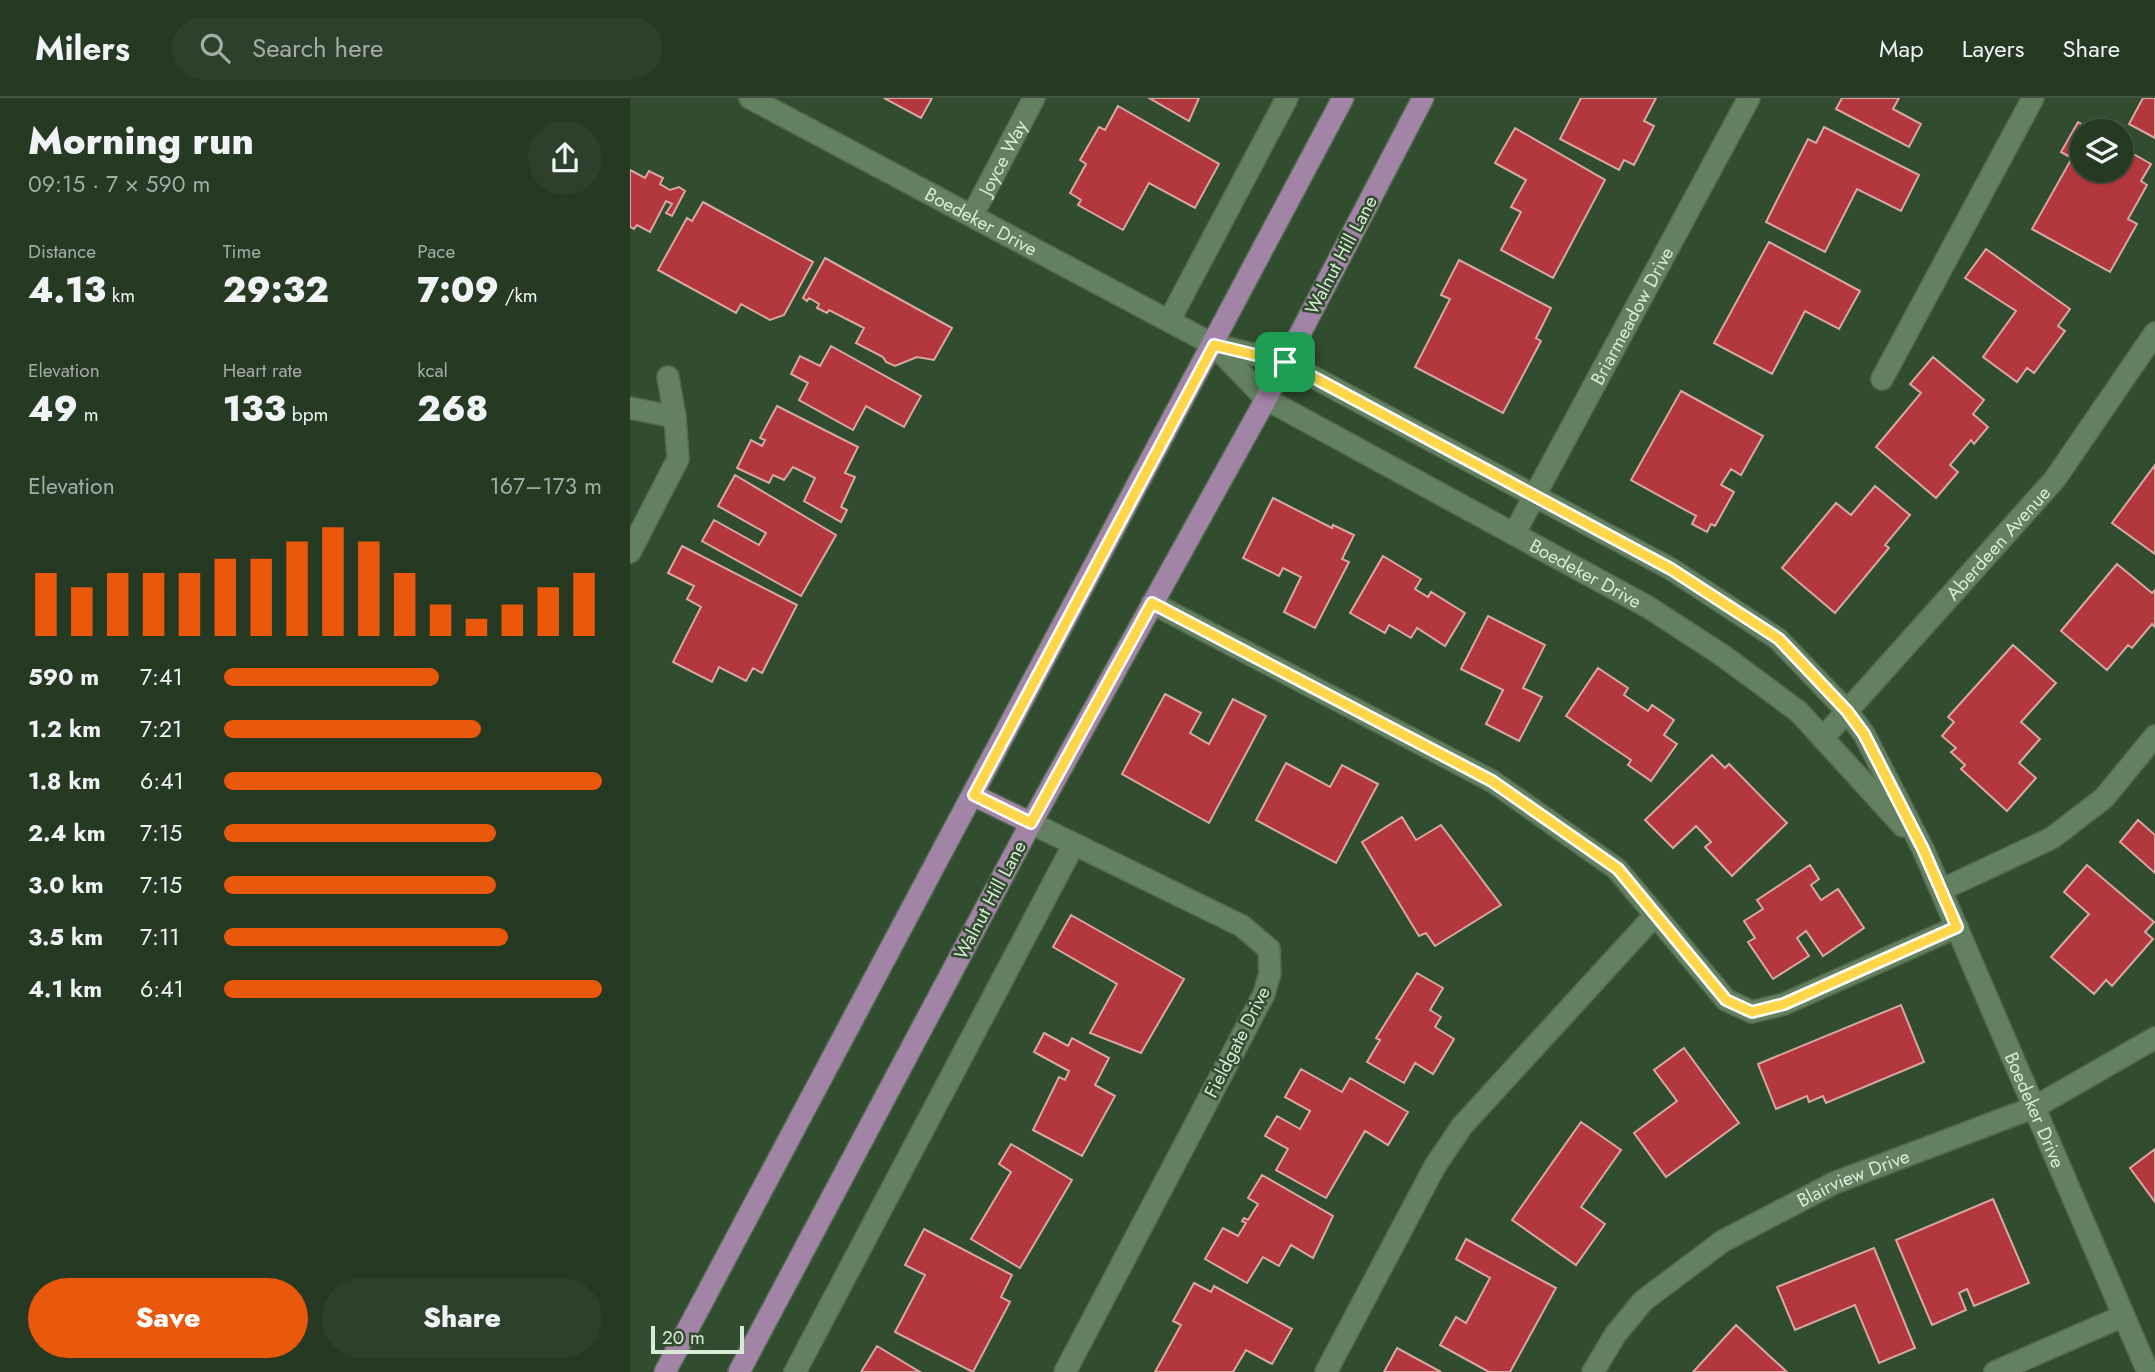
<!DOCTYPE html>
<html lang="en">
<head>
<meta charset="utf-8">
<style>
  body { margin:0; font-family:Jost,sans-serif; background:#2d402b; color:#f1f3f6; height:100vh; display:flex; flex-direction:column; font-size:26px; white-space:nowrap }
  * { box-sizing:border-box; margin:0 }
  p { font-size:23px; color:#a3aca6 }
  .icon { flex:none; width:38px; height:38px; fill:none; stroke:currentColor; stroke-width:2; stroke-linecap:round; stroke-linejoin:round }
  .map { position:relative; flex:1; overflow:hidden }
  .drawer { display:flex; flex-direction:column; background:#253923; width:630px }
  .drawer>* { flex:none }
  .fabs { position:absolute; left:1440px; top:21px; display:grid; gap:14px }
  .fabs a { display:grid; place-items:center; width:63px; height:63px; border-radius:50%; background:#253923; box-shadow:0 2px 5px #0004,0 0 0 2px #425341; font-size:35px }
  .scale { position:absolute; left:21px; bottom:18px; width:93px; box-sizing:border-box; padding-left:7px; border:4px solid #d9e9d7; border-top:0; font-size:19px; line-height:24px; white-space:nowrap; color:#d9e9d7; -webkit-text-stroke:5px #314c2f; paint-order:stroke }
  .pin { position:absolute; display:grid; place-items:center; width:60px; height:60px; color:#fff; margin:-30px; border-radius:14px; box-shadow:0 4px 10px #0006 }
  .round { display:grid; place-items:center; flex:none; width:74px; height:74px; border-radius:37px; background:#2d402b }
  .overview { display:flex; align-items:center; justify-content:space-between; height:119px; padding:0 28px }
  h1 { font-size:38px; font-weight:800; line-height:52px }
  .metrics { display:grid; grid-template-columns:repeat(3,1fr); gap:10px; height:119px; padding:7px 28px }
  .metrics div { display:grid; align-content:center }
  .metrics b { font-size:35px; font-weight:800 }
  .metrics small { font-size:19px; font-weight:400 }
  .metrics p { font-size:19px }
  .chart { height:196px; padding:14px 28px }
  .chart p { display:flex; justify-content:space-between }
  .chart svg { width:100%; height:126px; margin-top:7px; stroke:#ea580c; stroke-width:6 }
  .cta { display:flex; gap:14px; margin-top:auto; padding:14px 28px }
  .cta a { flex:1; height:80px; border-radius:42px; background:#ea580c; color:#fff; font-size:28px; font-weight:800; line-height:80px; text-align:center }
  .cta a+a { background:#2d402b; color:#f1f3f6 }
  ul { padding:0 28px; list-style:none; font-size:23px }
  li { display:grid; grid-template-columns:112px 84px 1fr; align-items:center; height:52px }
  li i { height:18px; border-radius:9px; background:#ea580c }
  header { display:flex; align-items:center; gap:42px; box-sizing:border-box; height:98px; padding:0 35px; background:#253923; border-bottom:2px solid #425341 }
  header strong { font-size:33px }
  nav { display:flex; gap:38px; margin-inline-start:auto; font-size:24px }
  .search { width:490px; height:63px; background:#2d402b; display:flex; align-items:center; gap:18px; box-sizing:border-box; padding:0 24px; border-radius:38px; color:#a3aca6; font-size:26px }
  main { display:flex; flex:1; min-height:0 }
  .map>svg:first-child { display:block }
  .building { fill:#b3383d; stroke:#d8a7a4; stroke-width:2 }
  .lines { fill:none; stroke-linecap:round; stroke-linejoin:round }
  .minor-casing { stroke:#526950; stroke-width:24 }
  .major-casing { stroke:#526950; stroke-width:24 }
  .minor { stroke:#638061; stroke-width:21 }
  .major { stroke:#a284a7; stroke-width:21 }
  .route-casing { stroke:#fff; stroke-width:14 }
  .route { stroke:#ffd54a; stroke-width:9 }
  .labels { text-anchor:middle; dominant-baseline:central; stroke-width:5; stroke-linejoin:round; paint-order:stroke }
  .street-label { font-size:19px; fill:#d9e9d7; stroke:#314c2f }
</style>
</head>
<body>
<header>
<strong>Milers</strong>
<div class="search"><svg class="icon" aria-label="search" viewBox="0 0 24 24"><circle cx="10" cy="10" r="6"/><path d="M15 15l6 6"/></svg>Search here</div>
<nav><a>Map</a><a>Layers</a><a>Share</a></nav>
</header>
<main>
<section class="drawer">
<div class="overview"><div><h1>Morning run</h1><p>09:15 · 7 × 590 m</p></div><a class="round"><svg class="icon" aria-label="share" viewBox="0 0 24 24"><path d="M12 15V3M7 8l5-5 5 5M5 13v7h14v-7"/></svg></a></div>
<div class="metrics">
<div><p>Distance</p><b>4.13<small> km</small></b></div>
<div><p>Time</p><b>29:32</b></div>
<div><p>Pace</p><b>7:09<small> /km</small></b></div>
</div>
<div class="metrics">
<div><p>Elevation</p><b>49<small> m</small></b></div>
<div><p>Heart rate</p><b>133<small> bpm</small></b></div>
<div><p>kcal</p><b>268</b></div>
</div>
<div class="chart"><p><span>Elevation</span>167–173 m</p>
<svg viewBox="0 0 160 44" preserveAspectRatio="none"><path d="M5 44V22M15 44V27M25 44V22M35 44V22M45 44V22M55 44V17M65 44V17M75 44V11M85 44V6M95 44V11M105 44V22M115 44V33M125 44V38M135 44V33M145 44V27M155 44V22"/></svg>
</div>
<ul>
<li><b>590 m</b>7:41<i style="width:57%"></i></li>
<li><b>1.2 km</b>7:21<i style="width:68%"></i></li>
<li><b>1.8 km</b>6:41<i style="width:100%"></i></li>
<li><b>2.4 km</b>7:15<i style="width:72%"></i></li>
<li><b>3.0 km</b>7:15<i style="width:72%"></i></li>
<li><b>3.5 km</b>7:11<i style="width:75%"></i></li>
<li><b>4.1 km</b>6:41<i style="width:100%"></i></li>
</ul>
<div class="cta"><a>Save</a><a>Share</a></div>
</section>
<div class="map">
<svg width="1525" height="1274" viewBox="0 0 1525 1274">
  <rect width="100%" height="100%" fill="#314c2f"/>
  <path class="building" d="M254,0H302L291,20Z
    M519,0H569L559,23Z
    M951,0H1026L1014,23L1024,28L1004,67L994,62L989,72L930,41Z
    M1212,0H1269L1263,11L1291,26L1279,49L1206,11Z
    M1513,0H1525V40L1499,26Z
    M488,8L589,66L565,110L519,85L493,132L448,107L451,102L440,95L456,66L450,62L469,29L475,32Z
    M1448,24L1464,33H1452V72H1491V49L1521,66L1511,83L1517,87L1498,121L1507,126L1480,174L1402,131L1442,60L1431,54Z
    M1194,29L1289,77L1271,113L1227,91L1195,154L1136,124L1178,41L1186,45Z
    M885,30L975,82L923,180L871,152L891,114L881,109L896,82L865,65Z
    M0,72L15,80L19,73L33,80L30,86L40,92L49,89L55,93L42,118L36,115L42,106L36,103L20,134L7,127L4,131L0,129Z
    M73,104L183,164L154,217L140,222L111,206L106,215L28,172L57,120L62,123Z
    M1139,144L1230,193L1209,231L1175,213L1142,276L1084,245Z
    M1356,151L1440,211L1428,228L1435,233L1404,275L1397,270L1387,284L1353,259L1386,213L1335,180Z
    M195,160L322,230L304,262L287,259L265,268L256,264L253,259L226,245L234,230L199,212L197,215L187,210L189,206L179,200L177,203L173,200Z
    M829,162L921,210L906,240L911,243L873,315L785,269L820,201L811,197Z
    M201,248L291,298L274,329L236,308L223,332L169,302L178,285L161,276L170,258L190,268Z
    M1303,259L1354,302L1343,316L1358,329L1344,346L1341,342L1320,367L1328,374L1306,400L1246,349L1291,295L1280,286Z
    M1051,293L1133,338L1111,377L1101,371L1091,387L1104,394L1085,428L1081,426L1077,434L1062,426L1066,418L1001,382Z
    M147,308L228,349L215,375L225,379L211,409L217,412L211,424L174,403L185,380L163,369L154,382L143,377L139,385L107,370L121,342L132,348L135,342L130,340Z
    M1525,367V456L1482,425Z
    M105,377L206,437L171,498L72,443L84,422L129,447L136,435L88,408Z
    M1245,388L1280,417L1255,447L1259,450L1205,515L1152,470L1206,405L1221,417Z
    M643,400L702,430L703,427L724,437L712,461L719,464L685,530L654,514L671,479L653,470L649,478L613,460Z
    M52,448L167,507L132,575L123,570L116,583L89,569L82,584L43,564L71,509L57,501L64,488L38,475Z
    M753,458L791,481L785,491L798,499L801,494L835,515L815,548L787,530L781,540L759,527L755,535L720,515Z
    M1487,466L1522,495L1525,492V529L1522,526L1502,550L1498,547L1477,572L1431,533Z
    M858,518L915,547L893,590L912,599L889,643L856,626L873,592L831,571Z
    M1383,547L1426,585L1391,624L1410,641L1389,665L1406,680L1377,713L1331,671L1335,667L1321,654L1326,650L1312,638L1324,624L1318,619Z
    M968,570L998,590L994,597L1018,613L1022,607L1044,622L1034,637L1047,646L1021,683L998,667L1001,662L936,618Z
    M535,596L571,615L560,635L579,646L603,601L636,618L579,725L492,676Z
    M1082,657L1095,670L1099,666L1157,725L1102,778L1075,749L1081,744L1066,728L1043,750L1015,722Z
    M656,665L700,689L712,667L748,686L706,765L626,722Z
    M772,719L786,742L811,727L871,807L805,848L796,835L789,838L732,744Z
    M1508,722L1525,737V775L1490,744Z
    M1180,767L1189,781L1181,787L1191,802L1208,791L1234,830L1193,858L1176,833L1167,840L1179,858L1143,881L1118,844L1125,840L1114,823L1133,811L1127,802Z
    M1457,767L1524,824L1515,834L1523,841L1482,888L1476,882L1464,896L1421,859L1459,816L1434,794Z
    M441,817L554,881L511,955L460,935L487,886L423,849Z
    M787,875L813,890L800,912L811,919L805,929L824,941L803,976L785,965L774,985L737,964L750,942L746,940Z
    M1271,907L1294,964L1196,1005L1193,998L1179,1004L1177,998L1146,1011L1128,966Z
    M414,935L438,948L442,940L479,960L465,987L485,998L452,1058L403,1032L429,979L435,982L439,973L404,954Z
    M1054,950L1109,1025L1036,1079L1004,1035L1047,1003L1024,972Z
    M671,971L712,994L720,980L778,1014L758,1047L735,1033L696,1100L646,1072L658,1051L635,1038L647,1018L670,1031L680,1013L655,999Z
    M951,1024L991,1052L951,1109L975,1126L946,1167L882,1122Z
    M381,1046L442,1082L390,1170L341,1141L381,1074L369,1066Z
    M1525,1051V1104L1500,1070Z
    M632,1077L703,1118L683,1160L661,1147L649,1168L633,1159L617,1185L575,1161L593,1130L608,1138L616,1125L612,1123L614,1120L618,1122L628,1106L618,1100Z
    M1363,1101L1399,1185L1344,1208L1337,1191L1329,1195L1336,1212L1302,1227L1266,1142Z
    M294,1131L382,1177L371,1199L380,1204L343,1274L265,1234L295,1177L275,1167Z
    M836,1141L926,1190L880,1274H859L810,1247L826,1219L836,1225L860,1180L826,1161Z
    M1244,1150L1285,1250L1249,1265L1225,1207L1165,1232L1147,1189Z
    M564,1185L581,1194L584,1188L662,1231L642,1266L616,1252L603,1274H525L551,1227L543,1223Z
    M1106,1227L1157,1274H1063Z
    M247,1248L290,1274H231Z
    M767,1250L811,1274H754Z"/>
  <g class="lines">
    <defs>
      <g id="minor">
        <path id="s1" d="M120,0L584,247L655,264L1041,471L1148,541L1217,613L1234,636L1293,751L1518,1274"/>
        <path id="s2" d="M342,118L404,0"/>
        <path d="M539,223L657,0"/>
        <path id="s3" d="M584,247L636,301L1018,509L1092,557L1169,614L1273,728"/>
        <path d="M1252,281L1403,0"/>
        <path d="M0,310L45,319"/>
        <path id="s4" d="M884,436L1119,0"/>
        <path d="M0,454L48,361L45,319L38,279"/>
        <path d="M522,505L862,683L987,771L1096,902L1122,914L1154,906L1327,829"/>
        <path id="s5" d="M1193,640L1425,381L1525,235"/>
        <path d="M401,725L612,828L639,851L640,875L634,896L435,1274"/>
        <path d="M1311,792L1422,740L1474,700L1525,638"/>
        <path d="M165,1274L444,746"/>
        <path d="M696,1274L805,1068L832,1028L1025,817"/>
        <path id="s6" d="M963,1274L985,1237L1013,1203L1093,1143L1204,1085L1405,1009L1525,940"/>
        <path d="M1365,1274L1493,1218"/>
      </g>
      <path id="major" d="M343,697L401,725
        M35,1274L713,0
        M109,1274L401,725L636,301L793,0"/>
    </defs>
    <use href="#minor" class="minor-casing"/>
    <use href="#major" class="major-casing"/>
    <use href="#minor" class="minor"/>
    <use href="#major" class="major"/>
  </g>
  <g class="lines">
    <defs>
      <path id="route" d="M584,247L655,264L1041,471L1149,541L1217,613L1234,636L1293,751L1327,829L1154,906L1122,914L1096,902L988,771L862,683L522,505L401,725L344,697Z"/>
    </defs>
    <use href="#route" class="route-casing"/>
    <use href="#route" class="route"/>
  </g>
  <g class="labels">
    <g class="street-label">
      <text stroke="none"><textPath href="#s2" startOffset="66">Joyce Way</textPath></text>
      <text stroke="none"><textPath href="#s1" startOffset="262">Boedeker Drive</textPath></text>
      <text transform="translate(711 157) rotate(-62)">Walnut Hill Lane</text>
      <text stroke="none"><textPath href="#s4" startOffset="248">Briarmeadow Drive</textPath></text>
      <text stroke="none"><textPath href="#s5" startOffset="262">Aberdeen Avenue</textPath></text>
      <text stroke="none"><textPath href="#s3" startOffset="439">Boedeker Drive</textPath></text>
      <text transform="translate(360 802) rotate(-62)">Walnut Hill Lane</text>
      <text transform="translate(607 944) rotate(-63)">Fieldgate Drive</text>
      <text stroke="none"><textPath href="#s1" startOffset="1706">Boedeker Drive</textPath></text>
      <text stroke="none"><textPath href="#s6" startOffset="332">Blairview Drive</textPath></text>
    </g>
  </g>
</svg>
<div class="fabs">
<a><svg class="icon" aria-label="layers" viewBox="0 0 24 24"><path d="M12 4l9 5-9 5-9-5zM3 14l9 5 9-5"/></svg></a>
</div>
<div class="scale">20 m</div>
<div class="pin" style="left:655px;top:264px;background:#1e9e55"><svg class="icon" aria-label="arrive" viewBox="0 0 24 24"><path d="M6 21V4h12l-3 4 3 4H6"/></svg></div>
</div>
</main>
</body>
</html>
